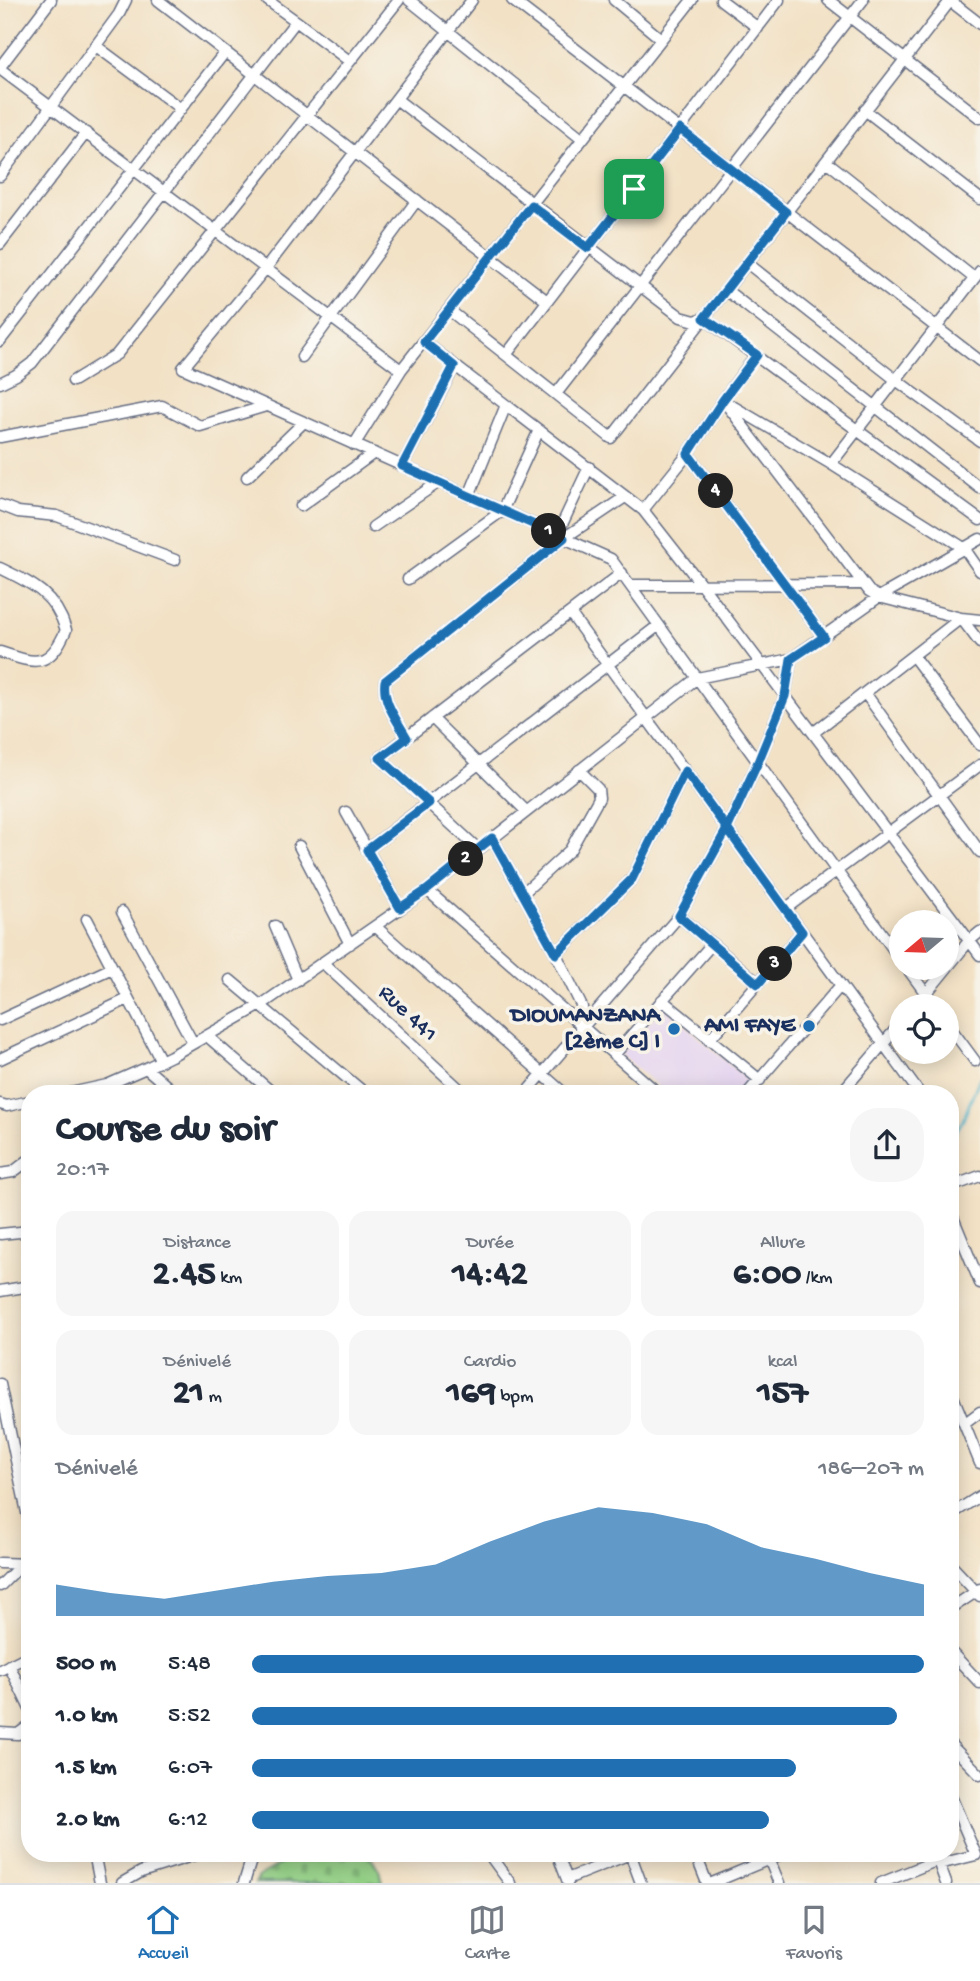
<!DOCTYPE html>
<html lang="fr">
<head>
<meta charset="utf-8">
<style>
  body { margin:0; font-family:"Gochi Hand",sans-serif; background:#f6f6f7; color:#1f2937; height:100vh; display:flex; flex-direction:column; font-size:26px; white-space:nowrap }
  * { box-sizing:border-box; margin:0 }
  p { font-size:23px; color:#747a83 }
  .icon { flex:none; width:38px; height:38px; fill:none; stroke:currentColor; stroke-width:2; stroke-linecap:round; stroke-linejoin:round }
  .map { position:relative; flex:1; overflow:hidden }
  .panel { position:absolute; left:21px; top:1085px; width:938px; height:777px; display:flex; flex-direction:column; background:#fff; border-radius:28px; box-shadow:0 4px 18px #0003 }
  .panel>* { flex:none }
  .needle { width:46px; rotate:251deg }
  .buttons { position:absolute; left:889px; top:910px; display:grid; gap:14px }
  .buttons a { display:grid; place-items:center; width:70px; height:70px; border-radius:50%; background:#fff; box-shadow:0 4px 18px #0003; font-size:35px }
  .pin { position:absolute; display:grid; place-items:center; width:60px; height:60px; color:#fff; margin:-30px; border-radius:14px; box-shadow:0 4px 10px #0006 }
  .km { position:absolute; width:35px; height:35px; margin:-18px; border-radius:50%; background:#222; color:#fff; font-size:19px; line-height:35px; text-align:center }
  .round { display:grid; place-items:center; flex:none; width:74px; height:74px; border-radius:28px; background:#f6f6f7 }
  .headline { display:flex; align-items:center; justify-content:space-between; height:119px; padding:0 35px }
  h1 { font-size:38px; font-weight:700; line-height:52px }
  .figures { display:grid; grid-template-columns:repeat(3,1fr); gap:10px; height:119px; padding:7px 35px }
  .figures div { display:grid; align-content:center; border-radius:18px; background:#f6f6f7; text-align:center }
  .figures b { font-size:35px; font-weight:700 }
  .figures small { font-size:19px; font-weight:400 }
  .figures p { font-size:19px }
  .chart { height:196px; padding:14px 35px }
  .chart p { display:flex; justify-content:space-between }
  .chart svg { width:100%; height:126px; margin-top:7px; fill:#1f6fb2; opacity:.7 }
  ul { padding:0 35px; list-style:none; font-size:23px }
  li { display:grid; grid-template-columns:112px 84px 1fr; align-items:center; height:52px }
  li i { height:18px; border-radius:9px; background:#1f6fb2 }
  .tab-bar { display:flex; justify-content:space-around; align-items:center; height:98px; border-top:2px solid #e0e1e3; background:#fff; font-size:19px; color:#747a83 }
  .tab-bar a { display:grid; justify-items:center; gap:4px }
  .tab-bar .active { color:#1f6fb2 }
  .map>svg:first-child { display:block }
  .built { fill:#e4d3f1 }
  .cemetery { fill:url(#cemetery-stones); stroke:#578072; stroke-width:2 }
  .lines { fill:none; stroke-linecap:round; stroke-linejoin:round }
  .stream { stroke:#50b6ce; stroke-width:2.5 }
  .minor-casing { stroke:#666d82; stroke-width:13 }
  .minor { stroke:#fff; stroke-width:10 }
  .route-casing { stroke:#fff; stroke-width:14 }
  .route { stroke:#1f6fb2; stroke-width:9 }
  .poi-dot { fill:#1f6fb2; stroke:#f7f3e8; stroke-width:2.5 }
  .labels { text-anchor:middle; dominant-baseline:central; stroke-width:7; stroke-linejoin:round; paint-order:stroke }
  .street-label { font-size:23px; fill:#1b2f5e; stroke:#f7f3e8 }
  .poi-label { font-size:23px; font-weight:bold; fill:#1b2f5e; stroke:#f7f3e8; text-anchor:end }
</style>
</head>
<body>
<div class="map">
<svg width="980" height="1883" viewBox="0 0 980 1883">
  <defs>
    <pattern id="cemetery-stones" width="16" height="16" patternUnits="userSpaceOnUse" patternTransform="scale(1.75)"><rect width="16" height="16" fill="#93d085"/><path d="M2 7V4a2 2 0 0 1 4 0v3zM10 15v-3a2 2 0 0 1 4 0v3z" fill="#7eb375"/></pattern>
  </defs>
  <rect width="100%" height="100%" fill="#f7f3e8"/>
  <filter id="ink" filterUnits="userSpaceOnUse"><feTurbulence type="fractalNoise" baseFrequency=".0143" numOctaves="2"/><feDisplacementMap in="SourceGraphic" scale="14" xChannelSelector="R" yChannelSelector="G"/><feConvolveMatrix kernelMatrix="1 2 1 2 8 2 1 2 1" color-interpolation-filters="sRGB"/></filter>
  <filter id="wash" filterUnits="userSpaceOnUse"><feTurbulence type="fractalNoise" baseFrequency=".00686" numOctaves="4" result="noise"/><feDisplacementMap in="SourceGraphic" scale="28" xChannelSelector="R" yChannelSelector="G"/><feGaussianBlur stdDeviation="1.57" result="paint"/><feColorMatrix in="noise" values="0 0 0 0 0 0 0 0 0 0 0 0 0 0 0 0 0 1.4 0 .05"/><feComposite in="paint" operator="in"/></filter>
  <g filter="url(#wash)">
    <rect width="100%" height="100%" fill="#f2e1c5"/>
    <path class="built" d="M664,1006L750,1083L740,1094H667L621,1055Z"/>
    <path class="cemetery" d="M300,1853H367L379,1869L382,1883H255L259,1876Z"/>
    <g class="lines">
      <path class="stream" d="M950,1141L963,1120L980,1077
        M7,1584L30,1575"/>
    </g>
  </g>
  <g filter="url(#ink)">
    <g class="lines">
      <defs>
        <path id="minor" d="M158,0L547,301
          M267,0L296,21
          M409,0L583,139
          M472,0L266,268L183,368L611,559L901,960
          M512,0L980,361
          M614,0L661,39
          M721,0L758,28
          M828,0L980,118
          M949,0L980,24
          M96,46L181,109
          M0,67L51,0
          M0,69L401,370
          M396,99L681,317L695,321L704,318L980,520
          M865,110L980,199
          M826,161L974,278
          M0,176L119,14L126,0
          M0,244L86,133
          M747,263L896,380L980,441
          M726,290L980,488
          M449,310L611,438L951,0
          M0,341L225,52
          M424,342L643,510L701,584L980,955
          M506,355L779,0
          M302,357L417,200
          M73,381L117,354L399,0
          M0,383L16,375L32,363L296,21L348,60
          M556,394L863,0
          M723,400L869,591L879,597L961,618L980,620
          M729,404L831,464L964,548L980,571
          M0,437L162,406L200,426L266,406
          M354,445L401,370L692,0
          M688,454L824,637
          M831,464L980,271
          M402,466L454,367
          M247,477L304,422
          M469,496L506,405
          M0,505L18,512L57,516L175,560
          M301,506L374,453
          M643,510L688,454L723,400L756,355
          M373,527L439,482
          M557,535L589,467
          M0,568C33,584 55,594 66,630C49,669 36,664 0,652
          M408,579L502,511L539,430
          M630,585L861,584
          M570,613L920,1094
          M913,656L980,745
          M865,693L980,852
          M432,718L526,811
          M813,733L961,618L980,643
          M407,738C397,720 382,702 385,681L564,538L625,497
          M346,812L400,908
          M492,838L556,954L582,1007V1028
          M299,846L350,944
          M478,849L380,758L622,573
          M367,850L659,625
          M427,890L659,1094
          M522,894L570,850L599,798L598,789L579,770
          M785,909L980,765
          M122,912L193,1043
          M679,916L758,983
          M87,919L161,1061
          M275,926L298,980
          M375,926L565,1094
          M556,954L632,879L685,771
          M323,963L465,1094
          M907,968L935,1006
          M230,980L366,1094
          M662,1000L760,1080
          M916,1006L969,941L980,932
          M0,1020L112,968
          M947,1023L975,1061
          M207,1036L274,1094
          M709,1040L802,932
          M614,1055L712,944
          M0,1059L128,999
          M146,1068L176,1094
          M66,1094L107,1085L146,1068L171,1056L261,1005L427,890L697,678L791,659L879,597L980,539
          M525,1094L679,916L727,829L758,762L785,696L791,659
          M747,1094L841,985
          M840,1094L901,1023
          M0,1104L7,1106L30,1101
          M0,1174L13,1172L30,1159
          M950,1187L980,1176
          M950,1210L980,1283
          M0,1234L30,1231
          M0,1291L30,1286
          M0,1384L30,1527
          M950,1389L980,1463
          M964,1424L980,1412
          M950,1515L980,1496
          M0,1563L30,1564
          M950,1564L980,1596
          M0,1586L21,1565
          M950,1609L980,1589
          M950,1651L980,1683
          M9,1665L30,1709
          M0,1670L30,1655
          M0,1733L18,1734L30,1725
          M950,1744L980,1775
          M94,1853L100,1883
          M488,1853L510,1883
          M557,1853L568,1882
          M630,1853L641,1883
          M695,1853L707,1883
          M935,1853L946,1883
          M767,1854L779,1883
          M939,1864L976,1855L950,1794
          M567,1879L630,1854
          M122,1883L141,1872L201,1853
          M244,1883L252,1857L256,1853
          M712,1883L784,1853
          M881,1883L938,1860"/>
      </defs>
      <use href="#minor" class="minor-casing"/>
      <use href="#minor" class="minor"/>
    </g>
  </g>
  <g class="lines" filter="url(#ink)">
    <defs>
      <path id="route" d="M634,189L588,248L531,205L424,342L454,366L402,466L564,538L385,681C382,702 397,720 407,738L380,758L429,803L367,850L400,908L427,890L492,838L556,954L632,879L685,771C724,825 763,879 802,932L758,984L679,916L727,829L758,762L785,696L791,659L824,637L688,454L723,400L757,355L704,318L786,212L680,129L634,189"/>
    </defs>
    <use href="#route" class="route-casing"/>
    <use href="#route" class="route"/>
  </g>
  <g class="poi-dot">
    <circle cx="809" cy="1026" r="7"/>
    <circle cx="674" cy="1029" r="7"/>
  </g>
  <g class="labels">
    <g class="street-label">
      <text transform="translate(407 1014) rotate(43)">Rue 441</text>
    </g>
    <g class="poi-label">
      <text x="660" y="1016">DIOUMANZANA<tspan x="660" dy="26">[2ème C] I</tspan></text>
      <text x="795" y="1026">AMI FAYE</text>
    </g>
  </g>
</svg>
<div class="buttons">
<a><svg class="needle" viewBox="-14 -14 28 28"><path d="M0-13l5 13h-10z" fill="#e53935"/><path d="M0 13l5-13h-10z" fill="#747a83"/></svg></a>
<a><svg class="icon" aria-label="locate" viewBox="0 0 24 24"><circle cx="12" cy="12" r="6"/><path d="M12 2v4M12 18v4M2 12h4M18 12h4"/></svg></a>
</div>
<div class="pin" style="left:634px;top:189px;background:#1e9e55"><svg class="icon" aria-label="arrive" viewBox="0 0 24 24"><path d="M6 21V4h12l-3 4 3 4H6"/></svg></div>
<b class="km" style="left:549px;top:531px">1</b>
<b class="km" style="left:466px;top:859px">2</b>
<b class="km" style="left:775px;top:964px">3</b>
<b class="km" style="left:716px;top:491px">4</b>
<section class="panel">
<div class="headline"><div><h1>Course du soir</h1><p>20:17</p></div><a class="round"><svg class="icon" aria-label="share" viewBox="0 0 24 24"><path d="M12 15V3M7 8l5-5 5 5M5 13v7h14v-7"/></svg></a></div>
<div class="figures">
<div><p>Distance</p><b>2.45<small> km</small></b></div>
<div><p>Durée</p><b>14:42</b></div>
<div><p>Allure</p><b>6:00<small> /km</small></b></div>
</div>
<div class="figures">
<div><p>Dénivelé</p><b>21<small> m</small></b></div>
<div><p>Cardio</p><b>169<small> bpm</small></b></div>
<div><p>kcal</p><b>157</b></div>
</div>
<div class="chart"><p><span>Dénivelé</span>186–207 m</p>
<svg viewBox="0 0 160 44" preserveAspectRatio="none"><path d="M0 44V33L10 36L20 38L30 35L40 32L50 30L60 29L70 26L80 18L90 11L100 6L110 8L120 12L130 20L140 24L150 29L160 33V44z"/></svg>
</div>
<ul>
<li><b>500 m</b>5:48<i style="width:100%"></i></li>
<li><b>1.0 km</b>5:52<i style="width:96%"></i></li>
<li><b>1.5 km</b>6:07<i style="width:81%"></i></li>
<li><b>2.0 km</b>6:12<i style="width:77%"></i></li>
</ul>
</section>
</div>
<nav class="tab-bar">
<a class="active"><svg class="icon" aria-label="home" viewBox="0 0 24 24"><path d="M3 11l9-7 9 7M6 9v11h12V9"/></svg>Accueil</a>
<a><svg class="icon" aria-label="map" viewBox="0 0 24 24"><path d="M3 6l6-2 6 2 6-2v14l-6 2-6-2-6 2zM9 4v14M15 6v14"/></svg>Carte</a>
<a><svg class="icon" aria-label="saved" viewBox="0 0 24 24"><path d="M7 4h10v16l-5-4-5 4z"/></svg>Favoris</a>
</nav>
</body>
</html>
